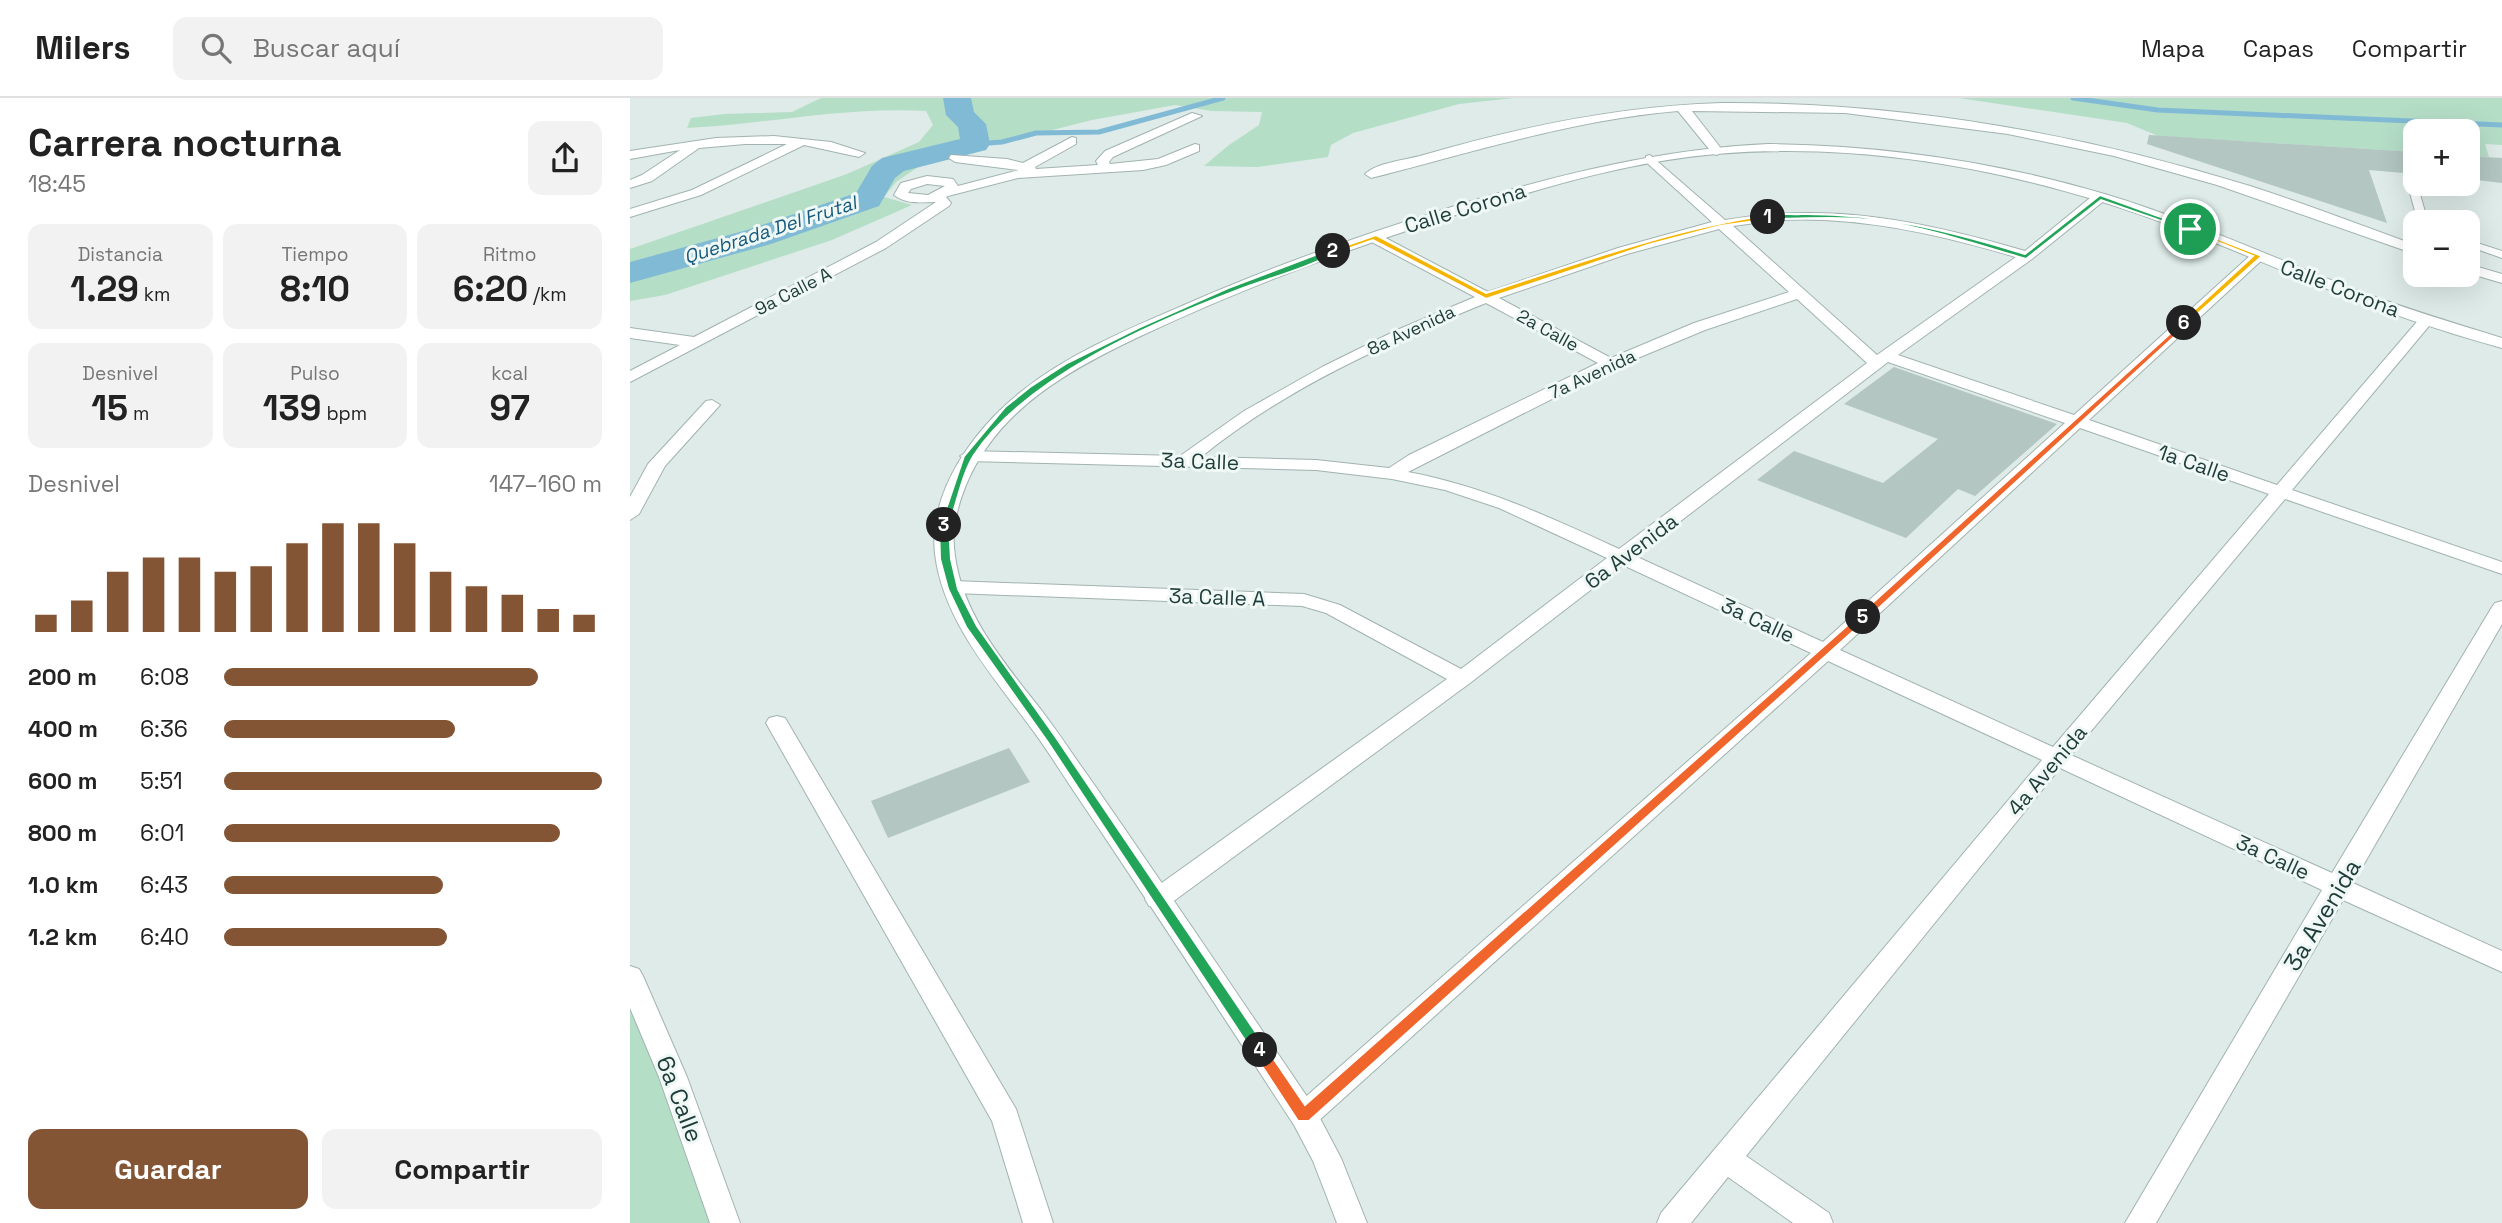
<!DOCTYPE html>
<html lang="es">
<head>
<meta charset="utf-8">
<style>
  body { margin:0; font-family:"Space Grotesk",sans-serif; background:#f2f2f2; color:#222; height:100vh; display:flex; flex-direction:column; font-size:26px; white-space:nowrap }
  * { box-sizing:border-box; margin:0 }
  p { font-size:23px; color:#767676 }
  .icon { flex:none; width:38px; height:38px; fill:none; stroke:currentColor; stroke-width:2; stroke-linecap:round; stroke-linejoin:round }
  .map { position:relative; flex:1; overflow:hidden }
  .drawer { display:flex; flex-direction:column; background:#fff; width:630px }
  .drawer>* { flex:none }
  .tools { position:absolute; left:1773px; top:21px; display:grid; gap:14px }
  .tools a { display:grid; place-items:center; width:77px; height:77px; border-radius:14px; background:#fff; box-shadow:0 7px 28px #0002; font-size:35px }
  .pin { position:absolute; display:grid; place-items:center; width:60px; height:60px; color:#fff; margin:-30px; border:4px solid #fff; border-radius:50%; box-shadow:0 2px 7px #0007 }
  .km { position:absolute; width:35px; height:35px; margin:-18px; border-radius:50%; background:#222; color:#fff; font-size:19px; line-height:35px; text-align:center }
  .round { display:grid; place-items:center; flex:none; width:74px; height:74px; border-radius:14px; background:#f2f2f2 }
  .headline { display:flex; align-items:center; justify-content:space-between; height:119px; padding:0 28px }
  h1 { font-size:38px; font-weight:800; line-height:52px }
  .figures { display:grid; grid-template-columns:repeat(3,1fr); gap:10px; height:119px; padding:7px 28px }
  .figures div { display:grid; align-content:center; border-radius:14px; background:#f2f2f2; text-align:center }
  .figures b { font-size:35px; font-weight:800 }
  .figures small { font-size:19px; font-weight:400 }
  .figures p { font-size:19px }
  .chart { height:196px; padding:14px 28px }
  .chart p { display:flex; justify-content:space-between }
  .chart svg { width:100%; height:126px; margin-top:7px; stroke:#845534; stroke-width:6 }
  .button { display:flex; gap:14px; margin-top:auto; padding:14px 28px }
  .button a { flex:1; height:80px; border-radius:14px; background:#845534; color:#fff; font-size:28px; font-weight:800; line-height:80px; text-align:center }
  .button a+a { background:#f2f2f2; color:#222 }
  ul { padding:0 28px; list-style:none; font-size:23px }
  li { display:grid; grid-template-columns:112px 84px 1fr; align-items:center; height:52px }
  li i { height:18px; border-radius:9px; background:#845534 }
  header { display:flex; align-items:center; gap:42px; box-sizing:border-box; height:98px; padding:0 35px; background:#fff; border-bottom:2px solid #e0e0e0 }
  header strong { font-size:33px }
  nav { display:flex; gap:38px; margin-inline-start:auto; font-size:24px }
  .search { width:490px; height:63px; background:#f2f2f2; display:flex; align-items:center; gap:18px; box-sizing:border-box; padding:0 24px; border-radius:14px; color:#767676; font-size:26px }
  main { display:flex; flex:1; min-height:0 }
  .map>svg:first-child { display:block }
  .green { fill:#b5dec7 }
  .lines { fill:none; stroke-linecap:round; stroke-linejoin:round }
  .stream { stroke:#81bad5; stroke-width:5 }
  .river { fill:#81bad5; fill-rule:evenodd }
  .building { fill:#b3c6c1 }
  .service-casing { stroke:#a1b3b0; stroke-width:2 }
  .minor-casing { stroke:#a1b3b0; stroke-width:2 }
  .tertiary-casing { stroke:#a1b3b0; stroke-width:2 }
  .service { fill:#fff; fill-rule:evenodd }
  .minor { fill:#fff; fill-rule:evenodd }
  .tertiary { fill:#fff; fill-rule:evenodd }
  .split-1 { fill:#22a559; stroke:#fff; stroke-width:2 }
  .split-2 { fill:#f5b400; stroke:#fff; stroke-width:2 }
  .split-3 { fill:#22a559; stroke:#fff; stroke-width:2 }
  .split-4 { fill:#22a559; stroke:#fff; stroke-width:2 }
  .split-5 { fill:#f0652b; stroke:#fff; stroke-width:2 }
  .split-6 { fill:#f0652b; stroke:#fff; stroke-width:2 }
  .split-7 { fill:#f5b400; stroke:#fff; stroke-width:2 }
  .labels { text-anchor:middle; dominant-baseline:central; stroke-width:6; stroke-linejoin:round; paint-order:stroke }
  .far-street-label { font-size:18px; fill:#1e3c39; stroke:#eff8f5 }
  .far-water-label { font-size:19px; font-style:italic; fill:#15597c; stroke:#eff8f5 }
  .street-label { font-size:21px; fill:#1e3c39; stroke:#eff8f5 }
  .near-street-label { font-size:24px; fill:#1e3c39; stroke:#eff8f5 }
</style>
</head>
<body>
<header>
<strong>Milers</strong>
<div class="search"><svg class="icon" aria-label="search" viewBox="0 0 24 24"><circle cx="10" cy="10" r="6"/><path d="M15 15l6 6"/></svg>Buscar aquí</div>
<nav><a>Mapa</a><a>Capas</a><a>Compartir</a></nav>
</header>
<main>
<section class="drawer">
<div class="headline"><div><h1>Carrera nocturna</h1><p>18:45</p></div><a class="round"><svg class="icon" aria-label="share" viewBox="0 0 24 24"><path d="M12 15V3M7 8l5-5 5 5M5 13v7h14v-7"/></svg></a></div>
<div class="figures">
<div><p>Distancia</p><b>1.29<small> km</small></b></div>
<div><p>Tiempo</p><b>8:10</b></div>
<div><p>Ritmo</p><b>6:20<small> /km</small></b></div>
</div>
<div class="figures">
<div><p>Desnivel</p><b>15<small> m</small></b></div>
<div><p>Pulso</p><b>139<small> bpm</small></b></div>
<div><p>kcal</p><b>97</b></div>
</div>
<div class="chart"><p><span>Desnivel</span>147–160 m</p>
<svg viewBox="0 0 160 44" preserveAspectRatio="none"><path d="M5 44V38M15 44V33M25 44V23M35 44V18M45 44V18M55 44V23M65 44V21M75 44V13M85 44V6M95 44V6M105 44V13M115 44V23M125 44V28M135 44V31M145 44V36M155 44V38"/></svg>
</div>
<ul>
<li><b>200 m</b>6:08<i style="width:83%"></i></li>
<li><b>400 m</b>6:36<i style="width:61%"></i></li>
<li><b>600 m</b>5:51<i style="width:100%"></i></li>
<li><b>800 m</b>6:01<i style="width:89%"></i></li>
<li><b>1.0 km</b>6:43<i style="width:58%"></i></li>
<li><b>1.2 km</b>6:40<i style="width:59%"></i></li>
</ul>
<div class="button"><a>Guardar</a><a>Compartir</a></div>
</section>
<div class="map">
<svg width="1872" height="1125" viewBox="0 0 1872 1125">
  <rect width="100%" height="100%" fill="#deebe8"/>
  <path class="green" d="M191,0H884L829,6L723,35L701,47L698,59L627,69L574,68L599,47L629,27L632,14L582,13L545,7L462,22L375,44L322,46L266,84L254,99L282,107L202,142L35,197L0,203V151L217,76L289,44L303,27L296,13C217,8 136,26 57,30L61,20L95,16L162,14Z
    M1329,0H1872V47L1855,46L1859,59L1838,58V33H1785V54L1528,38L1497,25Z
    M0,877L95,1125H0Z"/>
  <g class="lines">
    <path class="stream" d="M1443,0L1528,12L1872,27
      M345,46L372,44L406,35L469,34L593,0"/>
    <path class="river" d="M313,0H341L344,14L356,26L360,46L356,52L274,73L265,80L249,108L141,146L0,185V164L117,132L226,95L242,68L252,60L330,41L328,29L316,17Z"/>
  </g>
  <path class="building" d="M1519,37L1785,54V76L1739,72L1757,125L1517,46Z
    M1838,58L1872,60V85L1838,81Z
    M1264,269L1427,326L1345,398L1328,391L1276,440L1127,382L1164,353L1253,385L1308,341L1214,306Z
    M379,650L400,684L258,740L241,703Z"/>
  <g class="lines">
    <defs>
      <path id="service" d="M1782,81L1787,86L1798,124H1788L1777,84Z
        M1838,142L1872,153V160L1838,148Z"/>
      <path id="minor" d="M1092,5C1272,4 1449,35 1620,88C1676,106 1730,127 1785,147V156L1587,87L1484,58L1378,36L1215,15L1062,13L1093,53L1087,57L1083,56L1048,13C942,22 843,54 741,80L735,76C747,65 774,62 790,58C889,29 989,8 1092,5Z
        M562,15L572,18L483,59L479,64L480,66L528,61L565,46L569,47V53L536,67L513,72L388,80L318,98L316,99L321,105L319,108L256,150L0,284V273L50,247L0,240V230L64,239L246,144L306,104C292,104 277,107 264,97L271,85L297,78L323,81L328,88L389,72L325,64L319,60L321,57L377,61L393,65L442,39L446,40V46L405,69L406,71L468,67L466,63L475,53ZM297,86L315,88L298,97L278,95L281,91Z
        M144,38L201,44L235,55L229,59L174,47L71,97L0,119V111L62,92L157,46H115L69,50L22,83L0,90V82L12,77L50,52L0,61V53L86,40Z
        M1020,57L1095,122C1201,104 1293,123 1395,153L1465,96H1475V102L1402,161L1268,257L1444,317L1623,155H1633V161L1459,322L1647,387L1791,219H1801L1804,222L1662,392L1872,464V476L1655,401L1441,657L1702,775L1862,509L1865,505L1872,503V526L1723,785L1872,853V874L1713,802L1526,1125H1495L1692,792L1430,670L1116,1058L1199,1115L1203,1125H1163L1098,1079L1061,1125H1027L1031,1115L1412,662L1198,563L684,1027L674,1030L664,1027L660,1018L664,1009L1181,555L993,467L840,585L537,808L528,810L519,808L515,801L519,794L817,581L696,515L672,508L323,495L316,493L313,489L316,485L323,483L674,496L710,507L831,571L977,460L869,410L815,392L762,381L686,372L339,363L330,358L339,353L550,358L614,313L692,269L767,232L845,199L738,142V136H748L858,194L988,150L1082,124L1016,64V58ZM1148,122C1230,118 1307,136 1386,159L1247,257L1103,128ZM1089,131L1159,194L1064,225L981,260L869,200L997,156ZM1167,201L1237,265L989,451C920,419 853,388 778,374L979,272L1075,232ZM856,205L968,265L779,357L759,370L686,362L571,359C654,291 757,245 856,205ZM1258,264L1435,325L1193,544L1005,458ZM1450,330L1639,396L1423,649L1210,552Z
        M1838,166L1872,176V185L1838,175Z
        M82,302L90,307L35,368L9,416L0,422V399L18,366L76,303Z
        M147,618L155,620L158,625L386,1011L423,1125H393L362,1023L136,625L139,620Z
        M0,868L9,871L13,878L57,979L110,1125H80L29,979L0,910Z"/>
      <path id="tertiary" d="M1138,46C1254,47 1368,64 1478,97C1563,123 1644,160 1726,192C1774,210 1823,225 1872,240V250C1810,233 1749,212 1690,188C1616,158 1542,125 1466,102C1344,65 1213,45 1086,56C1006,63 928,85 852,109C736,144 624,185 515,236C442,270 368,310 336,387C327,409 321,434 325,458C333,518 376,567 412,613C429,635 444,659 461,682C536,790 610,900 684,1009L711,1060L737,1125H707L683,1063L664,1027C591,915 518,803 443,692C429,671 416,650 401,630C363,578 313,523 305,456C298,393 345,330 392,293C441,254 503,229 561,204C648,166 737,135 828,107C931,76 1031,51 1138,46Z"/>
    </defs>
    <use href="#service" class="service-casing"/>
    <use href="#minor" class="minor-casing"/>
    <use href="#tertiary" class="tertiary-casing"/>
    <use href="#service" class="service"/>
    <use href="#minor" class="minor"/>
    <use href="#tertiary" class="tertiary"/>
  </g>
  <path class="split-1" d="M1470,97L1564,131L1557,132L1471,102L1396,161C1348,147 1301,131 1251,123C1213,118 1175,121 1138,121L1134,119C1144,114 1160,117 1171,116C1250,115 1321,133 1395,156Z"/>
  <path class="split-2" d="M1138,117L1140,121L1090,128L1018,147L856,201L743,142L706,155L700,153L746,137L856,195C949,165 1041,131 1138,117Z"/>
  <path class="split-3" d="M701,151L707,153C683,169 636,181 608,192C522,225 396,279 344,357C332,376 327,405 319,427L310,429L334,358L375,309L400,289L437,265L510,229L598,190Z"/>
  <path class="split-4" d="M314,424L319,427L321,461L328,491L347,528L425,638L635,948L637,952L635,956H624L417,643L336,529L318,491L310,461L309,427Z"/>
  <path class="split-5" d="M1229,517L1239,519L679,1023H668L624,956L622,952L624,948H635L675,1007Z"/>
  <path class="split-6" d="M1554,223L1557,227L1237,521H1229V517Z"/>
  <path class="split-7" d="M1557,129L1632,158L1554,228L1551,224L1623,158L1557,132Z"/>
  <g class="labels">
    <g class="far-street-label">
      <text transform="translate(163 193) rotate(-27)">9a Calle A</text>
      <text transform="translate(781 232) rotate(-25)">8a Avenida</text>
      <text transform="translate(918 232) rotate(29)">2a Calle</text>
      <text transform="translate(962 276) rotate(-25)">7a Avenida</text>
    </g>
    <g class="far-water-label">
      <text transform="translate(140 132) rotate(-18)">Quebrada Del Frutal</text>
    </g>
    <g class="street-label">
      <text transform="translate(835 110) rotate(-17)">Calle Corona</text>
      <text transform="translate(1710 190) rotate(21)">Calle Corona</text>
      <text transform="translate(570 363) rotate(2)">3a Calle</text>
      <text transform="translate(1564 365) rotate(19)">1a Calle</text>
      <text transform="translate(1001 453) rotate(-37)">6a Avenida</text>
      <text transform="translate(587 499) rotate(2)">3a Calle A</text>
      <text transform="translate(1128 522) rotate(25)">3a Calle</text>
      <text transform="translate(1417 672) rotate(-50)">4a Avenida</text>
      <text transform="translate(1643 759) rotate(25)">3a Calle</text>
    </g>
    <g class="near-street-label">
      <text transform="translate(1692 817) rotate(-59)">3a Avenida</text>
      <text transform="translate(50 1001) rotate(69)">6a Calle</text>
    </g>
  </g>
</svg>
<div class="tools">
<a>+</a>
<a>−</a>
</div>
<div class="pin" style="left:1560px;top:131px;background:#1e9e55"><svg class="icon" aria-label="arrive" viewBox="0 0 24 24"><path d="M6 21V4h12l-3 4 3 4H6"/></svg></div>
<b class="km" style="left:1138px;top:119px">1</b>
<b class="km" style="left:703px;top:153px">2</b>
<b class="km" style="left:314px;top:427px">3</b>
<b class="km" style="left:630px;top:952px">4</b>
<b class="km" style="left:1233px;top:519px">5</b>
<b class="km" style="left:1554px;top:225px">6</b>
</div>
</main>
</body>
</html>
